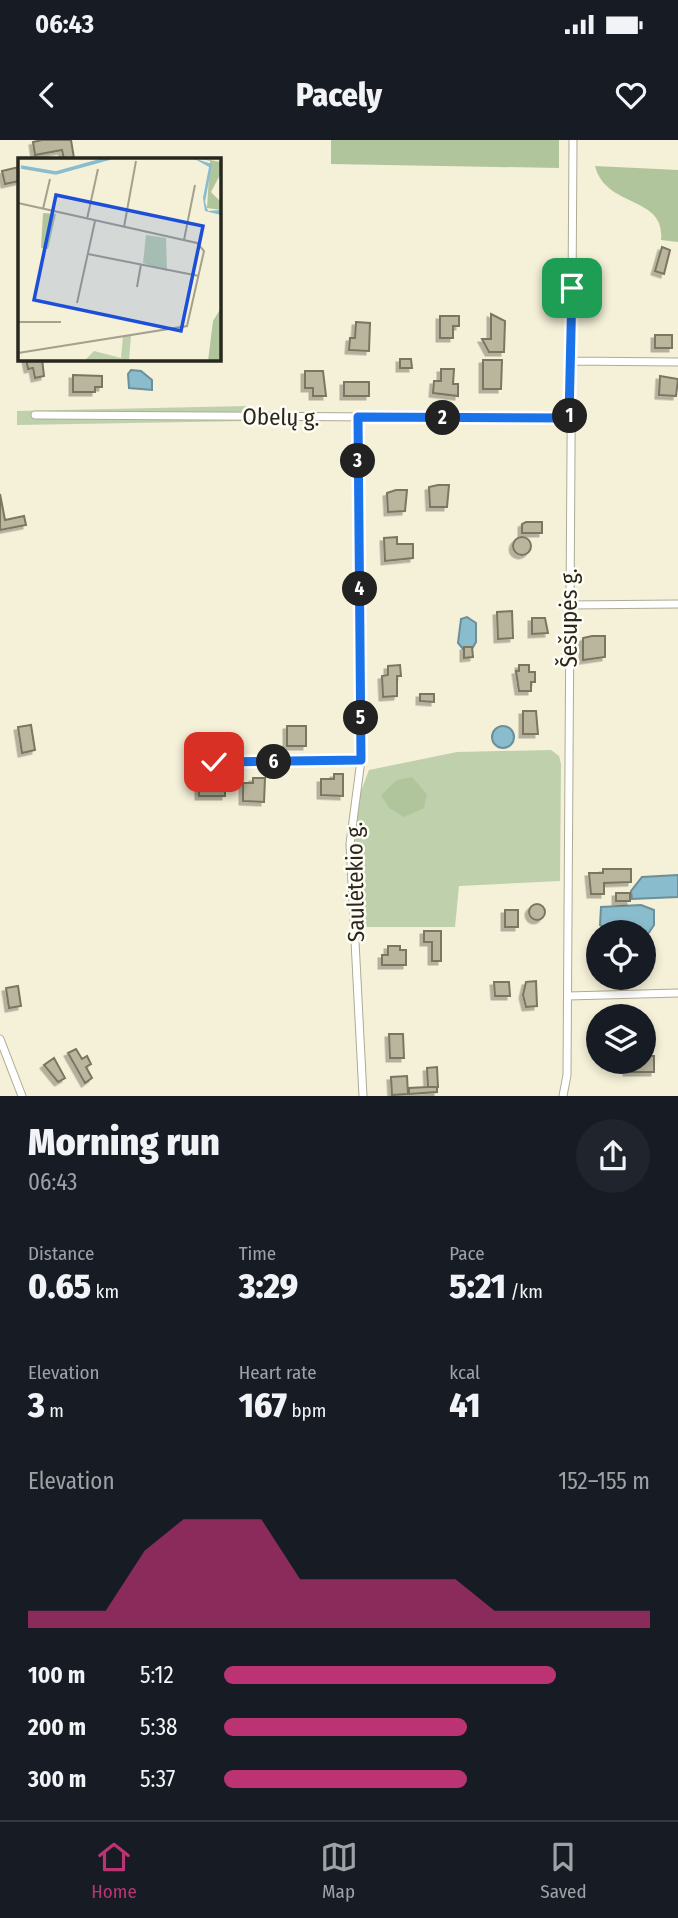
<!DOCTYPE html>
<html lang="en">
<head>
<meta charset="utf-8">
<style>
  body { margin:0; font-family:"Fira Sans Condensed",sans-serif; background:#20242c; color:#f1f3f6; height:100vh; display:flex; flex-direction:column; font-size:26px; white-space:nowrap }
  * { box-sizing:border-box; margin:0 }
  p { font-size:23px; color:#9ea1a6 }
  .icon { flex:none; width:38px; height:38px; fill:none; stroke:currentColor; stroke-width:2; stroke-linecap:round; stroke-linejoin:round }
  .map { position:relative; height:956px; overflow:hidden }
  .sheet { display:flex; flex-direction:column; background:#171b24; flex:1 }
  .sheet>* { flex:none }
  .tools { position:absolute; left:586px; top:780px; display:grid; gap:14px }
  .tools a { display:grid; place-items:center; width:70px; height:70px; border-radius:50%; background:#171b24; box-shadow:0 4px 10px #0003; font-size:35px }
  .pin { position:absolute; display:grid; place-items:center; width:60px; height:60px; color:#fff; margin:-30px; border-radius:14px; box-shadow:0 4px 10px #0006 }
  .km { position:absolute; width:35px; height:35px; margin:-18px; border-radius:50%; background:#222; color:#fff; font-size:19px; line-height:35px; text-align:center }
  .round { display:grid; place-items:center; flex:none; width:74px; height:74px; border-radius:37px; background:#20242c }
  .overview { display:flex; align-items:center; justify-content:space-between; height:119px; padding:0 28px }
  h1 { font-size:38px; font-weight:800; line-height:52px }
  .figures { display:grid; grid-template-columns:repeat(3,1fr); gap:10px; height:119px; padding:7px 28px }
  .figures div { display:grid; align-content:center }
  .figures b { font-size:35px; font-weight:800 }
  .figures small { font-size:19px; font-weight:400 }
  .figures p { font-size:19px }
  .chart { height:196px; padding:14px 28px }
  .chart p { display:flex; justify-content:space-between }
  .chart svg { width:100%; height:126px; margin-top:7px; fill:#bb3373; opacity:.7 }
  ul { padding:0 28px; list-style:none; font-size:23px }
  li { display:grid; grid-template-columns:112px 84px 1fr; align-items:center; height:52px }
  li i { height:18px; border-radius:9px; background:#bb3373 }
  .status { display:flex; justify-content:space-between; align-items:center; height:49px; padding:0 35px; background:#171b24; direction:ltr }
  .status svg { height:19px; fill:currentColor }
  header { display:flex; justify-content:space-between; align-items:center; height:91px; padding:0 28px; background:#171b24; font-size:32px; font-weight:800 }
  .tabs { display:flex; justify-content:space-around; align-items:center; height:98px; border-top:2px solid #363941; background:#171b24; font-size:19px; color:#9ea1a6 }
  .tabs a { display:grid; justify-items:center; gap:4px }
  .tabs .active { color:#bb3373 }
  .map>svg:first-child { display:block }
  .green { fill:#bed0ac }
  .forest { fill:#b1c59d }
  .water { fill:#89bccc; stroke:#6c8f98; stroke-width:2 }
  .building { fill:#bab69e; stroke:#7a7660; stroke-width:2; filter:url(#shadow) }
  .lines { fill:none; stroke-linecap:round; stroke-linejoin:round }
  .street-casing { stroke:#afab94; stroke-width:9 }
  .street { stroke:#fff; stroke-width:7 }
  .route-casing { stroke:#fff; stroke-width:14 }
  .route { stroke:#1a73e8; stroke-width:9 }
  .labels { text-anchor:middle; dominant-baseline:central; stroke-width:5; stroke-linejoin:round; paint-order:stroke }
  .street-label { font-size:23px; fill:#28271e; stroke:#fffdf3 }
  .inset-river { fill:none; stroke:#89bccc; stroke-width:3.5 }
  .inset-road { fill:none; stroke:#a3a08e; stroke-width:2 }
  .view { fill:#1d4ed8; fill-opacity:0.15; stroke:#1d4ed8; stroke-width:3.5 }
  .inset-edge { fill:none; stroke:#28271e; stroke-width:3.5 }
</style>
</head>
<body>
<div class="status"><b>06:43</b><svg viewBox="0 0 49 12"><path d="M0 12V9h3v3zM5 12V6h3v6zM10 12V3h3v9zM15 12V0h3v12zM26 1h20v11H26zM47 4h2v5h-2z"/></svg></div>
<header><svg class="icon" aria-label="back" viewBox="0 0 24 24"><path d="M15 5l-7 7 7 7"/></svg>Pacely<svg class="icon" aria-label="heart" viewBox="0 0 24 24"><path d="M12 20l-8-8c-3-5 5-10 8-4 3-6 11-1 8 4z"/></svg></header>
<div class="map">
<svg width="678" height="956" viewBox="0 0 678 956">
  <defs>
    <filter id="shadow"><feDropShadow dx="-3.5" dy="3.5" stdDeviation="0" flood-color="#0004"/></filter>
  </defs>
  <rect width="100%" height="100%" fill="#f5f0d8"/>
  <path class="green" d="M247,266V281L17,285V271Z
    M551,610L559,616L561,624L560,741L459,746L455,787H354L348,686L369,630L457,612Z"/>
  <path class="forest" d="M331,0H559V28L331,24Z
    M595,26L678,30V102L661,100C666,55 606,69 595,26Z
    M412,637L427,654L424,668L404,677L389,668L381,655L397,640Z"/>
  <path class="water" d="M131,230L141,231L152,240V250L129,248L128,234Z
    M467,477L476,483V502L472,509H463L458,503L461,479Z
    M492 597a11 11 0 1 1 22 0a11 11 0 1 1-22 0Z
    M678,735V757L632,759L631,751L642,737Z
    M641,765L654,770V785L648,794L613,793L600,785L601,767Z"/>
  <path class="building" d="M42,0H71L74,18L64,19L62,10L35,15L33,2Z
    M19,27V41L5,44L2,31Z
    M662,107L670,110L664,134L655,131Z
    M491,174L505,181L504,212H489L482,199H491Z
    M440,176H459V186H453V198H440Z
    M356,182L370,183L369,211L349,210L350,198H355Z
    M655,195H672V208H655Z
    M26,219H42L44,236L35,238L33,228L28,229Z
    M400,219H411L412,228H400Z
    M483,220H502L501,249H483Z
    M441,229H454L453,244H458V256L433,253L434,241H441Z
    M305,231H323L326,256H313V248H305Z
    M73,235L102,236V247H95V252H73Z
    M660,236L678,239L676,256L659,255Z
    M344,242H369V256H344Z
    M438,345H449L447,367H430L429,347Z
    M396,350H407L405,371L388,372L387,353Z
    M0,354L5,380L24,376L26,385L0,390Z
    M526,382H542V393H522V384Z
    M397,397V404H413V418L385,421L384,398Z
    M513 406a9 9 0 1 1 18 0a9 9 0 1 1-18 0Z
    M512,471L513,498L498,499L497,472Z
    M532,478H545L548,493L532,494Z
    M592,496H605V517L583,520V498Z
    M464,507H472L473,517L464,518Z
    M400,525L401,536H397V556L383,557L382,536L388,535V526Z
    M519,525H529V532H535V542H531V551H519L516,531H519Z
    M420,554H434V562L420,561Z
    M523,571H536L538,594H523Z
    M31,585L35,610L22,613L18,587Z
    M287,586H306V606H287Z
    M334,634H343V656L321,655V639H334Z
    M253,638H265L264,662L243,661V643H253Z
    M199,640H225V656H199Z
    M603,729H631V742L604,743V754H591L589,733H603Z
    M616,753H630V761H616Z
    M529 772a8 8 0 1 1 16 0a8 8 0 1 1-16 0Z
    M505,770H518V787H505Z
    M424,791H441V821H432V802H424Z
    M388,806H400V810H406V825H382V815H388Z
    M536,841L537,866L526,867L523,855L526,842Z
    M494,842H509L510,856H495Z
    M18,846L21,866L9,868L6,848Z
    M389,894H403L404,918H390Z
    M76,909L82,919L87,916L91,924L86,927L92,938L85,943L68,913Z
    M644,916H654V932H627V922H644Z
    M54,918L65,938L58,942L44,925Z
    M437,927L438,947H428L427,928Z
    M407,936L408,954L392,955L391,937Z
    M428,947H437V952L409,954V948Z"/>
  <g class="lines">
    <defs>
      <path id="street" d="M571,221L678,222
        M35,275L570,278
        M358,277L361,620L350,704L363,956
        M569,465L678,464
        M214,623L361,620
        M568,856L678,853
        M0,899L22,956
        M563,956L567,935L573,0"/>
    </defs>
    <use href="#street" class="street-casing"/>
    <use href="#street" class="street"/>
  </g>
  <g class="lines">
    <defs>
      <path id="route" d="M214,622L361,620L358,277L569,278L572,148"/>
    </defs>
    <use href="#route" class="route-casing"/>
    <use href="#route" class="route"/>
  </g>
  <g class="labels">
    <g class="street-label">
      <text transform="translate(281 277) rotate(1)">Obelų g.</text>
      <text transform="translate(569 478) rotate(-90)">Šešupės g.</text>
      <text transform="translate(355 742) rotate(-91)">Saulėtekio g.</text>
    </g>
  </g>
  <g transform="translate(18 18)">
    <rect width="203" height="203" fill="#f5f0d8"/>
    <path d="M128,77L148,80L149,113L125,105ZM113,177L111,203H66L76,193L103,200L105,178Z" fill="#bed0ac"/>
    <path d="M181,0L203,4V15L193,34L203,44V52L189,50L192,3ZM25,55L38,56L30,91L23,90ZM203,150V203H190L195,163Z" fill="#b1c59d"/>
    <path d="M175,0L194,6L187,44L190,53L203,52V57L187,53L185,40L191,9Z" fill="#89bccc"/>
    <path class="inset-river" d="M3,9L38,15L92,0"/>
    <path class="inset-road" d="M0,45L179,85L186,93L169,168L0,195M25,51L32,21M69,61L80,11M106,69L118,3M166,82L177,27M70,96L181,118M119,129L123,106M59,145L77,63M0,164H43"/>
    <path class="view" d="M38,37L185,68L163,173L16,142Z"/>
    <rect width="203" height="203" class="inset-edge"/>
  </g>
</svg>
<div class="tools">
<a><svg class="icon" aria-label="locate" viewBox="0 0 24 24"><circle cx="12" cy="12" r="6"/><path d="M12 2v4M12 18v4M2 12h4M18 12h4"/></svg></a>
<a><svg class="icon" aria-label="layers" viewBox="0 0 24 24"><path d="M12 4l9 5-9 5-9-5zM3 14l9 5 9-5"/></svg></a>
</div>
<div class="pin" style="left:572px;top:148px;background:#1e9e55"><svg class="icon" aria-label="arrive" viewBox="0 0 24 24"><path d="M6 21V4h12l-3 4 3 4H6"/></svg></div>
<div class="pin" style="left:214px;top:622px;background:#d93025"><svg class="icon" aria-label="check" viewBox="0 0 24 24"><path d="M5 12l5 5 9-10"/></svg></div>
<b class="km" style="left:570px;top:276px">1</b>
<b class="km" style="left:443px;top:278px">2</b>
<b class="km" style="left:358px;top:321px">3</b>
<b class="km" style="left:360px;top:449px">4</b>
<b class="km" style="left:361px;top:578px">5</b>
<b class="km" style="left:274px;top:622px">6</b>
</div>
<section class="sheet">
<div class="overview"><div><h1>Morning run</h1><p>06:43</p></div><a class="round"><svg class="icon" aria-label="share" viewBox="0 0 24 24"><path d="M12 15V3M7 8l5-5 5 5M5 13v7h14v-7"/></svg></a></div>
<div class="figures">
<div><p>Distance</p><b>0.65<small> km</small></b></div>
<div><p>Time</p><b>3:29</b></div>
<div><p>Pace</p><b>5:21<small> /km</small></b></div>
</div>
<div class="figures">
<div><p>Elevation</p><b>3<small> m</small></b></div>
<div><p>Heart rate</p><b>167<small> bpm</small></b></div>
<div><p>kcal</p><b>41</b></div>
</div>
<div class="chart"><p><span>Elevation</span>152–155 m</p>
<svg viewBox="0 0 160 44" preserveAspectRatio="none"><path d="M0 44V38L10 38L20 38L30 17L40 6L50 6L60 6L70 27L80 27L90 27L100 27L110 27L120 38L130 38L140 38L150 38L160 38V44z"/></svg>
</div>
<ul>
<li><b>100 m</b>5:12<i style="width:78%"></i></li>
<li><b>200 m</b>5:38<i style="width:57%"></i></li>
<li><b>300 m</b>5:37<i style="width:57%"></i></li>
</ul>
</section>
<nav class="tabs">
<a class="active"><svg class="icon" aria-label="home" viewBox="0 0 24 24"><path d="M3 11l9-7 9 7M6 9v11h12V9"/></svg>Home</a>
<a><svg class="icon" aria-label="map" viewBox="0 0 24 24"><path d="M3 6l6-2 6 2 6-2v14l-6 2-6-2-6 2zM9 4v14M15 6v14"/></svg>Map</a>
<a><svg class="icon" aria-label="saved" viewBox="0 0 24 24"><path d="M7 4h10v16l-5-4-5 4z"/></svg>Saved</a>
</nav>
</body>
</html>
